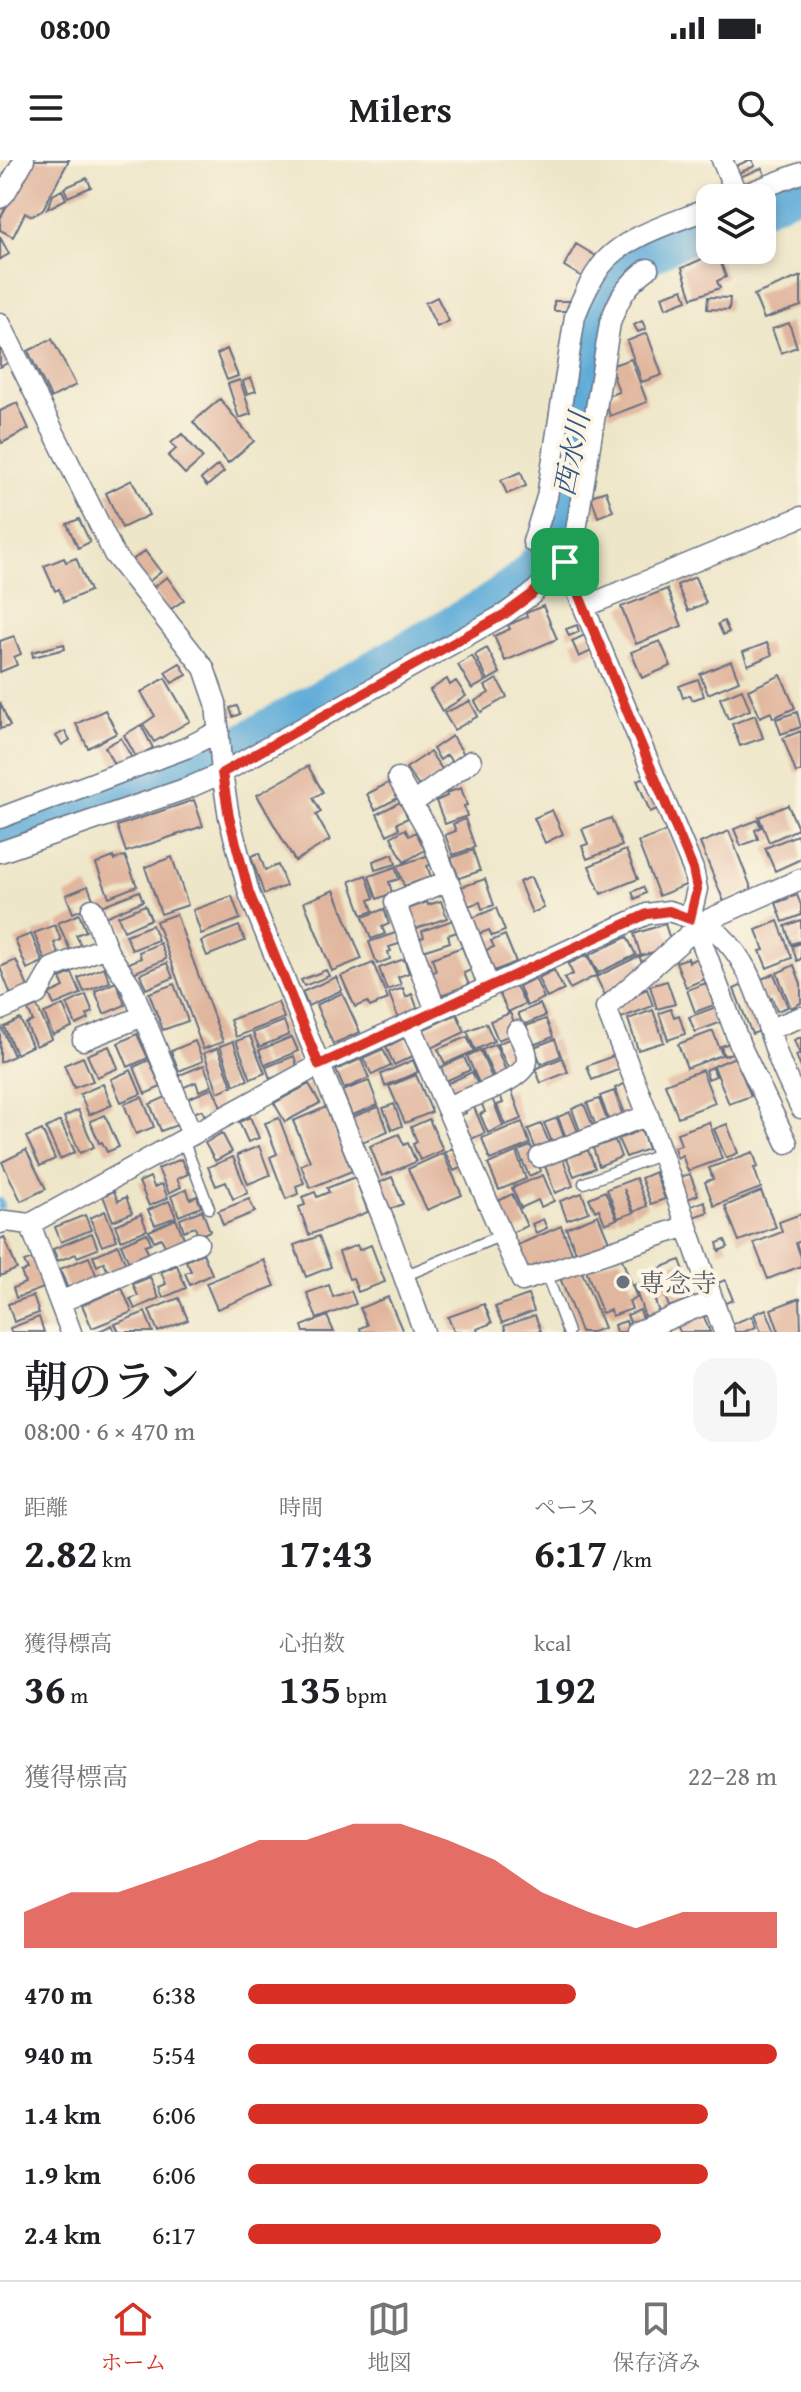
<!DOCTYPE html>
<html lang="ja">
<head>
<meta charset="utf-8">
<style>
  body { margin:0; font-family:"Gentium Book Plus","Noto Serif JP",serif; background:#f6f6f6; color:#202124; height:100vh; display:flex; flex-direction:column; font-size:30px; white-space:nowrap }
  * { box-sizing:border-box; margin:0 }
  p { font-size:26px; color:#757577 }
  .icon { flex:none; width:44px; height:44px; fill:none; stroke:currentColor; stroke-width:2; stroke-linecap:round; stroke-linejoin:round }
  .map { position:relative; height:1172px; overflow:hidden }
  .side { display:flex; flex-direction:column; background:#fff; flex:1 }
  .side>* { flex:none }
  .fabs { position:absolute; left:696px; top:24px; display:grid; gap:16px }
  .fabs a { display:grid; place-items:center; width:80px; height:80px; border-radius:16px; background:#fff; box-shadow:0 4px 12px #0003; font-size:40px }
  .pin { position:absolute; display:grid; place-items:center; width:68px; height:68px; color:#fff; margin:-34px; border-radius:16px; box-shadow:0 4px 12px #0006 }
  .round { display:grid; place-items:center; flex:none; width:84px; height:84px; border-radius:24px; background:#f6f6f6 }
  .overview { display:flex; align-items:center; justify-content:space-between; height:136px; padding:0 24px }
  h1 { font-size:44px; font-weight:600; line-height:60px }
  .metrics { display:grid; grid-template-columns:repeat(3,1fr); gap:12px; height:136px; padding:8px 24px }
  .metrics div { display:grid; align-content:center }
  .metrics b { font-size:40px; font-weight:600 }
  .metrics small { font-size:22px; font-weight:400 }
  .metrics p { font-size:22px }
  .chart { height:224px; padding:16px 24px }
  .chart p { display:flex; justify-content:space-between }
  .chart svg { width:100%; height:144px; margin-top:8px; fill:#d93025; opacity:.7 }
  ul { padding:0 24px; list-style:none; font-size:26px }
  li { display:grid; grid-template-columns:128px 96px 1fr; align-items:center; height:60px }
  li i { height:20px; border-radius:10px; background:#d93025 }
  .status { display:flex; justify-content:space-between; align-items:center; height:56px; padding:0 40px; background:#fff; direction:ltr }
  .status svg { height:22px; fill:currentColor }
  header { display:flex; justify-content:space-between; align-items:center; height:104px; padding:0 24px; background:#fff; font-size:36px; font-weight:600 }
  .tabs { display:flex; justify-content:space-around; align-items:center; height:112px; border-top:2px solid #e0e0e0; background:#fff; font-size:22px; color:#757577 }
  .tabs a { display:grid; justify-items:center; gap:4px }
  .tabs .current { color:#d93025 }
  .map>svg:first-child { display:block }
  .lines { fill:none; stroke-linecap:round; stroke-linejoin:round }
  .stream { stroke:#5facd8; stroke-width:6 }
  .river { stroke:#5facd8; stroke-width:38 }
  .building { fill:#e1b69e }
  .service-casing { stroke:#656f83; stroke-width:13 }
  .minor-casing { stroke:#656f83; stroke-width:23 }
  .service { stroke:#fff; stroke-width:10 }
  .minor { stroke:#fff; stroke-width:20 }
  .route-casing { stroke:#fff; stroke-width:16 }
  .route { stroke:#d93025; stroke-width:10 }
  .worship-dot { fill:#6b7280; stroke:#fcf5e5; stroke-width:3 }
  .labels { text-anchor:middle; dominant-baseline:central; stroke-width:8; stroke-linejoin:round; paint-order:stroke }
  .worship-label { font-size:26px; fill:#5b616d; stroke:#fcf5e5; text-anchor:start }
  .water-label { font-size:28px; font-style:italic; fill:#2f5483; stroke:#fcf5e5 }
</style>
</head>
<body>
<div class="status"><b>08:00</b><svg viewBox="0 0 49 12"><path d="M0 12V9h3v3zM5 12V6h3v6zM10 12V3h3v9zM15 12V0h3v12zM26 1h20v11H26zM47 4h2v5h-2z"/></svg></div>
<header><svg class="icon" aria-label="menu" viewBox="0 0 24 24"><path d="M4 6h16M4 12h16M4 18h16"/></svg>Milers<svg class="icon" aria-label="search" viewBox="0 0 24 24"><circle cx="10" cy="10" r="6"/><path d="M15 15l6 6"/></svg></header>
<div class="map">
<svg width="801" height="1172" viewBox="0 0 801 1172">
  <rect width="100%" height="100%" fill="#fcf5e5"/>
  <filter id="ink" filterUnits="userSpaceOnUse"><feTurbulence type="fractalNoise" baseFrequency=".0125" numOctaves="2"/><feDisplacementMap in="SourceGraphic" scale="16" xChannelSelector="R" yChannelSelector="G"/><feConvolveMatrix kernelMatrix="1 2 1 2 8 2 1 2 1" color-interpolation-filters="sRGB"/></filter>
  <filter id="wash" filterUnits="userSpaceOnUse"><feTurbulence type="fractalNoise" baseFrequency=".006" numOctaves="4" result="noise"/><feDisplacementMap in="SourceGraphic" scale="32" xChannelSelector="R" yChannelSelector="G"/><feGaussianBlur stdDeviation="1.8" result="paint"/><feColorMatrix in="noise" values="0 0 0 0 0 0 0 0 0 0 0 0 0 0 0 0 0 1.4 0 .05"/><feComposite in="paint" operator="in"/></filter>
  <g filter="url(#wash)">
    <rect width="100%" height="100%" fill="#eee6c8"/>
    <g class="lines">
      <path class="stream" d="M0,1041L2,1045L0,1047"/>
      <path class="river" d="M762,45L801,29
        M0,678L175,617L217,597L489,444L524,418L547,392L560,353L593,166L602,133L623,110L669,84L710,67"/>
    </g>
    <g id="blocks">
      <path class="building" d="M30,0H69L42,51L32,56L25,53L13,77L0,70V59Z
        M749,0H752L755,6L737,14L734,7Z
        M762,8L766,19L742,29L737,18Z
        M87,18L91,27L68,37L64,28Z
        M62,30L66,39L47,49L53,35Z
        M0,77L9,94L0,99Z
        M576,84L596,96L584,118L564,106Z
        M717,92L726,117L717,121L720,128L692,138L682,108Z
        M801,116V146L764,159L754,135Z
        M683,129L687,140L666,148L662,136Z
        M437,137L449,161L437,167L425,143Z
        M708,137L730,138L729,150L707,149Z
        M554,141H572V151H554Z
        M642,161L646,169L638,172L634,165Z
        M789,163L797,187L781,193L772,169Z
        M647,173L662,215L642,222L627,181Z
        M52,179L76,225L51,238L28,191Z
        M0,187L9,202L0,207Z
        M227,189L238,216L227,220L217,194Z
        M631,199L647,242L610,256L604,237L619,232L610,206Z
        M251,218L256,231L247,234L243,221Z
        M240,220L251,254L239,258L228,224Z
        M220,239L254,281L228,303L193,262Z
        M17,243L29,269L2,283L0,278V251Z
        M182,274L203,298L185,314L168,296L176,289L171,283Z
        M218,305L224,312L207,326L201,319Z
        M521,312L526,326L507,334L501,320Z
        M132,320L149,355L122,368L106,333Z
        M606,331L613,351L598,357L591,336Z
        M79,359L90,382L78,388L67,364Z
        M145,391L161,412L147,423L131,401Z
        M64,398L66,402L76,398L90,431L64,442L59,429L55,431L44,406Z
        M167,417L184,440L168,451L152,428Z
        M695,417L706,443L688,451L677,425Z
        M667,429L682,466L636,484L621,447Z
        M543,446L557,479L505,501L494,476L510,469L508,465L527,457L526,453Z
        M724,461L729,472L723,475L718,464Z
        M577,465L579,472L569,476L566,469Z
        M589,473L596,489L579,497L572,481Z
        M14,476L21,494L14,497L17,505L0,512V481Z
        M660,481L671,506L642,518L631,492Z
        M767,483L772,495L748,505L743,492Z
        M64,484L65,489L33,497L32,492Z
        M487,488L500,513L488,520L475,495Z
        M472,496L486,521L472,529L458,505Z
        M731,501L739,521L708,534L700,514Z
        M180,503L187,515L172,523L165,512Z
        M781,515L795,548L773,558L771,552L760,557L748,530Z
        M165,518L190,561L154,582L143,564L155,556L141,532Z
        M447,519L450,525L456,521L466,536L442,551L430,530Z
        M497,519L507,537L481,552L475,541L489,533L485,526Z
        M698,519L704,536L692,540L690,535L683,538L679,526Z
        M742,529L750,550L728,559L720,538Z
        M470,541L478,556L454,570L444,553Z
        M0,542L10,566L0,569Z
        M237,546L240,554L233,557L230,548Z
        M105,550L117,573L88,588L76,564Z
        M797,552L801,567L781,574L776,559Z
        M755,555L763,578L740,586L732,564Z
        M141,565L153,588L136,597L124,575Z
        M65,571L70,580L62,585L56,576Z
        M801,571V611L796,613L783,578Z
        M452,576L464,594L452,602L447,595L440,600L433,589Z
        M121,578L133,600L116,609L105,587Z
        M430,592L444,612L420,628L406,608Z
        M308,606L323,632L313,638L321,652L316,655L330,680L295,701L257,635Z
        M649,615L662,647L650,652L637,620Z
        M390,622L398,638L375,650L367,634Z
        M461,628L467,645L464,646L467,656L445,664L436,641L447,636L446,633Z
        M194,640L203,666L126,692L117,666Z
        M400,642L408,658L397,663L399,669L387,675L377,654Z
        M788,645L798,669L769,682L759,657Z
        M552,650L563,674L545,683L534,658Z
        M611,658L622,686L587,699L582,686L588,684L582,669Z
        M465,659L475,687L453,695L445,675L456,671L453,664Z
        M758,660L761,667L755,670L758,679L741,686L734,669Z
        M405,669L409,676L416,672L425,690L404,702L391,677Z
        M667,671L688,724L659,736L638,682Z
        M729,671L752,730L724,742L700,683Z
        M797,675L801,684V699L775,711L765,688Z
        M473,690L480,711L459,718L451,698Z
        M626,690L638,719L601,734L589,706Z
        M259,693L265,710L278,705L286,726L264,734L251,696Z
        M393,694L396,704L375,710L373,701Z
        M432,694L435,703L427,706L431,717L404,726L397,706Z
        M125,696L137,726L109,737L96,704L113,697L114,700Z
        M172,697L188,745L161,754L145,707Z
        M395,707L399,719L389,722L392,733L377,739L369,716Z
        M366,715L374,738L369,740L373,751L362,755L350,721Z
        M531,717L544,748L532,753L519,722Z
        M485,719L494,745L482,749L480,742L468,746L461,727Z
        M88,726L95,744L73,753L66,735Z
        M643,727L646,733L635,739L632,732Z
        M334,730L362,799L332,811L304,742Z
        M139,731L143,741L105,757L101,746Z
        M797,735L801,745V755L783,762L776,743Z
        M232,736L240,759L201,774L193,750Z
        M441,741L447,758L415,769L408,749L427,742L428,745Z
        M145,745L151,759L124,771L118,756Z
        M496,748L505,771L492,776L489,770L479,774L472,758Z
        M384,749L389,764L382,767L385,774L371,779L363,757Z
        M79,754L86,771L76,775L81,785L70,790L58,763Z
        M176,754L223,882L203,889L156,761Z
        M453,760L457,772L448,775L450,782L423,791L419,779L424,777L422,771Z
        M801,760V781L791,784L785,766Z
        M778,761L792,798L767,808L760,791L764,790L756,770Z
        M665,764L672,786L641,796L634,774Z
        M55,765L61,780L54,783L59,795L45,800L34,773Z
        M152,765L158,780L132,790L126,775Z
        M239,766L245,781L207,796L201,781Z
        M398,772L402,783L389,787L391,791L388,792L390,799L377,804L369,782Z
        M31,774L43,802L27,809L15,780Z
        M505,775L516,802L494,811L486,790L494,787L491,781Z
        M627,777L636,795L598,813L589,795Z
        M160,783L166,799L131,814L127,804L141,798L139,792Z
        M801,783V799L797,801L792,786Z
        M462,787L471,810L464,813L469,825L438,836L430,813L436,811L432,798Z
        M587,795L597,815L570,829L564,818L573,814L568,804Z
        M639,796L644,807L605,835L596,817Z
        M688,798L689,802L697,798L705,819L686,827L676,802Z
        M404,799L409,813L398,817L401,825L387,830L379,808Z
        M16,800L28,827L11,835L0,807Z
        M167,803L173,818L146,829L140,814Z
        M373,803L388,839L370,847L367,842L355,847L341,816Z
        M794,805L801,824V843L791,848L777,813Z
        M104,807L110,822L84,832L78,818Z
        M326,810L329,816L304,826L301,820Z
        M554,810L564,830L547,838L538,818Z
        M72,813L81,834L54,845L49,834L64,827L60,818Z
        M774,814L788,847L777,851L772,838L764,841L756,821Z
        M336,817L342,830L308,846L302,832Z
        M535,818L544,838L527,846L519,826Z
        M667,821L675,844L657,849L650,826Z
        M116,822L125,845L104,854L95,831Z
        M706,823L714,845L695,852L687,830Z
        M747,823L766,869L752,874L734,829Z
        M174,824L188,861L163,870L149,833Z
        M516,826L525,844L508,852L499,833Z
        M403,828L406,837L412,834L418,850L398,857L389,833Z
        M647,829L653,846L621,858L616,846L636,836L635,834Z
        M342,833L360,872L333,884L316,845Z
        M86,835L93,852L87,855L89,859L76,865L67,844Z
        M278,842L284,858L236,877L230,860Z
        M540,844L545,856L523,865L518,853Z
        M63,845L72,867L53,875L44,853Z
        M37,846L52,879L36,886L26,864L33,861L28,850Z
        M716,847L722,862L695,872L689,857Z
        M671,849L674,857L679,855L685,874L668,880L659,853Z
        M653,850L664,882L638,890L628,859Z
        M510,853L517,868L511,875L498,880L490,861Z
        M457,854L465,872L431,888L422,870Z
        M20,859L32,886L16,894L4,867Z
        M546,859L553,877L533,885L526,866Z
        M284,861L289,875L259,887L253,873Z
        M486,863L494,881L475,890L467,871Z
        M0,864L14,896L0,902Z
        M713,871L722,895L687,908L678,884Z
        M137,874L148,898L128,907L118,883Z
        M250,876L265,913L251,919L236,881Z
        M292,877L298,891L265,905L259,890Z
        M467,877L474,891L445,904L438,889Z
        M801,877V908L796,895L800,894L794,880Z
        M404,878L413,896L394,905L386,887Z
        M511,878L521,903L508,908L497,884Z
        M555,879L561,896L541,904L534,887Z
        M195,881L203,901L179,911L171,891Z
        M233,881L248,920L234,925L220,886Z
        M729,883L732,893L724,896L721,886Z
        M495,884L506,911L494,917L482,890Z
        M109,886L118,908L97,917L87,895Z
        M218,888L232,926L218,932L204,893Z
        M383,889L391,906L372,915L363,898Z
        M480,890L492,918L479,923L467,896Z
        M618,894L623,908L592,920L587,906Z
        M294,896L298,909L270,919L266,907Z
        M83,897L93,921L74,928L64,905Z
        M464,897L470,910L446,921L441,907Z
        M735,897L751,936L729,944L714,906Z
        M562,898L568,912L541,923L535,909Z
        M361,899L369,918L344,929L336,910Z
        M149,900L161,927L145,934L134,907Z
        M413,900L418,912L385,926L381,914Z
        M204,905L212,926L199,931L196,922L182,928L177,916Z
        M712,907L716,916L708,919L705,910Z
        M131,910L141,934L121,942L111,919Z
        M702,910L715,943L678,957L665,924Z
        M472,912L478,925L452,937L446,924Z
        M416,915L432,952L405,963L389,926Z
        M369,921L378,945L352,955L342,931Z
        M626,923L636,949L625,953L615,928Z
        M103,924L112,945L89,955L80,934Z
        M309,924L320,943L285,962L274,943Z
        M213,928L222,949L205,956L202,950L193,953L187,939Z
        M511,929L522,959L505,965L497,945L503,943L500,934Z
        M614,931L624,959L610,964L600,936Z
        M142,937L154,967L136,974L124,944Z
        M166,937L177,965L161,971L150,944Z
        M492,938L503,966L488,973L480,954L485,952L481,942Z
        M599,939L609,965L597,969L587,943Z
        M394,944L402,966L392,970L383,948Z
        M584,944L595,971L582,976L572,949Z
        M473,945L485,973L469,980L459,956L466,953L465,949Z
        M326,947L352,1011L310,1028L301,1005L310,1001L293,961Z
        M379,947L388,971L360,983L350,958Z
        M78,950L94,987L80,993L64,957Z
        M570,952L580,977L568,982L558,957Z
        M105,955L119,987L107,992L102,982L99,983L90,961Z
        M250,957L259,978L248,982L239,962Z
        M279,958L304,1023L296,1026L298,1034L286,1039L270,997L277,994L265,963Z
        M557,958L566,983L554,987L544,963Z
        M429,959L443,990L420,1000L413,984L417,982L411,967Z
        M60,961L75,992L60,999L46,968Z
        M522,962L530,984L490,1000L482,978Z
        M709,962L722,999L688,1011L682,995L677,998L674,987L681,985L677,973Z
        M541,964L552,989L538,995L528,969Z
        M727,964L738,993L726,998L714,969Z
        M42,970L55,999L40,1006L26,977Z
        M641,970L648,989L626,997L618,979Z
        M222,973L232,992L215,1001L205,983Z
        M399,974L404,985L408,983L416,1002L382,1016L370,986Z
        M615,980L621,997L599,1006L593,988Z
        M259,986L270,1015L248,1024L237,995Z
        M457,986L465,1006L454,1011L445,992Z
        M531,986L541,1011L529,1016L518,991Z
        M26,990L46,1029L21,1041L2,1002Z
        M588,990L595,1008L574,1016L567,998Z
        M516,992L526,1019L499,1030L488,1004Z
        M753,992L758,1007L754,1008L761,1028L714,1046L705,1022L713,1019L709,1008Z
        M443,993L462,1035L427,1050L408,1009Z
        M233,997L248,1033L233,1039L226,1022L216,1026L208,1007Z
        M181,999L188,1014L177,1019L181,1027L169,1033L158,1009Z
        M563,999L573,1026L555,1033L545,1006Z
        M655,1012L665,1039L651,1044L641,1018Z
        M690,1014L698,1035L685,1040L677,1018Z
        M543,1015L554,1041L541,1047L538,1040L521,1048L512,1028Z
        M150,1017L154,1027L162,1024L168,1038L149,1046L139,1022Z
        M355,1017L368,1052L309,1075L299,1047L305,1045L302,1037L315,1032L317,1037L329,1032L327,1028Z
        M392,1017L403,1044L385,1051L374,1025Z
        M636,1018L647,1046L634,1052L624,1029L633,1053L618,1058L607,1029Z
        M187,1029L190,1039L197,1036L201,1047L179,1056L171,1036Z
        M114,1031L118,1041L126,1037L132,1053L113,1061L103,1036Z
        M605,1031L617,1059L605,1064L599,1049L595,1051L589,1038Z
        M761,1031L776,1067L739,1081L725,1046Z
        M582,1033L589,1052L567,1060L560,1041Z
        M512,1034L527,1066L506,1075L492,1044Z
        M249,1039L255,1052L223,1065L218,1051Z
        M169,1041L176,1057L155,1065L148,1050Z
        M704,1041L708,1052L693,1057L689,1047Z
        M202,1050L210,1071L198,1076L195,1067L184,1071L180,1059Z
        M105,1051L117,1080L102,1086L90,1058Z
        M141,1054L147,1070L121,1080L115,1065Z
        M801,1054V1081L796,1083L801,1097V1106L768,1119L754,1083L782,1072L779,1062Z
        M85,1055L91,1070L61,1082L55,1067Z
        M598,1055L610,1084L578,1097L566,1068Z
        M176,1059L185,1080L166,1088L161,1078L154,1081L149,1071Z
        M543,1059L547,1068L536,1073L532,1064Z
        M561,1066L574,1097L524,1113L513,1087Z
        M92,1073L98,1089L77,1097L76,1094L58,1101L53,1089Z
        M147,1073L151,1083L145,1085L149,1095L129,1103L121,1084Z
        M319,1076L331,1107L306,1117L294,1085Z
        M4,1077L17,1109L0,1116V1079Z
        M725,1080L728,1087L719,1091L717,1083Z
        M118,1085L126,1105L108,1113L104,1102L97,1106L93,1096Z
        M357,1085L359,1090L371,1085L385,1122L358,1132L353,1118L349,1119L339,1092Z
        M203,1093L212,1114L190,1125L185,1113L191,1111L186,1101Z
        M89,1097L97,1117L68,1129L60,1109Z
        M621,1097L637,1138L629,1141L632,1149L612,1156L610,1150L602,1153L586,1110Z
        M33,1099L44,1128L16,1138L13,1128L25,1123L21,1112L28,1110L24,1102Z
        M264,1100L275,1126L217,1149L206,1123Z
        M680,1100L688,1121L659,1133L650,1112Z
        M177,1105L186,1128L163,1138L159,1127L166,1124L161,1112Z
        M580,1107L604,1168L592,1172H581L559,1115Z
        M150,1117L159,1138L135,1149L130,1139L138,1136L133,1124Z
        M725,1120L733,1140L721,1145L713,1125Z
        M648,1121L661,1158L647,1163L634,1125Z
        M696,1121L701,1135L669,1147L664,1133Z
        M329,1125L333,1137L351,1131L356,1144L317,1159L307,1133Z
        M122,1128L132,1152L92,1168L82,1145Z
        M528,1135L534,1151L502,1163L495,1147Z
        M33,1136L39,1153L14,1162L8,1144Z
        M388,1137L403,1172H361L360,1168L367,1165L360,1148Z
        M179,1138L188,1160L158,1172L149,1150Z
        M800,1138L801,1172H779L771,1149Z
        M484,1144L492,1163L477,1169L478,1172H454L448,1157Z
        M766,1149L775,1172H761L754,1154Z
        M640,1150L645,1165L633,1169L627,1155Z
        M145,1152L153,1172H119L115,1164Z
        M702,1152L710,1172H680L676,1162Z
        M535,1155L541,1171L506,1172L504,1166Z
        M327,1156L334,1172H304L302,1166Z
        M752,1156L756,1167L744,1172H729L727,1166Z
        M39,1157L44,1172H11L10,1168Z
        M626,1161L629,1172H616L614,1165Z
        M112,1165L115,1172H97Z"/>
    </g>
  </g>
  <g filter="url(#ink)">
    <use href="#blocks" fill-opacity="0" stroke="#656f83" stroke-width="2"/>
    <g class="lines">
      <defs>
        <path id="service" d="M183,980L209,1048
          M584,1023L662,994
          M546,1113L568,1172
          M404,1116L502,1075"/>
        <path id="minor" d="M722,0L738,37
          M0,38L5,33L24,0
          M735,38L801,13
          M0,163L114,394L204,508L216,543L222,613L229,657L249,733L384,1061L424,1172
          M584,447L801,357
          M398,618L430,674L489,827
          M413,643L471,601
          M0,658L186,588L219,571
          M0,692L188,628L222,613L505,454L531,435L572,395L610,163C619,138 626,125 648,109
          M92,749L108,792L131,826L192,975
          M690,759L697,729L693,709L565,402L533,382L547,337L575,156C582,138 590,121 601,106C623,76 676,62 710,48
          M703,762C753,792 761,852 780,902C786,918 794,933 801,948
          M0,850L37,834L52,808L106,787
          M436,851L395,742L448,721
          M410,864L522,1121L687,1066
          M770,869L801,857
          M83,880L143,856
          M446,947C465,939 524,921 527,901C528,891 521,880 517,871
          M540,997L648,955
          M0,1063L6,1061L30,1064L319,905L647,754L669,751L703,762L701,780L740,885L787,983
          M30,1064L71,1172
          M60,1142L198,1083
          M636,1172L713,1141
          M724,1172L648,955L606,848L703,762L801,719"/>
      </defs>
      <use href="#service" class="service-casing"/>
      <use href="#minor" class="minor-casing"/>
      <use href="#service" class="service"/>
      <use href="#minor" class="minor"/>
    </g>
  </g>
  <g class="lines" filter="url(#ink)">
    <defs>
      <path id="route" d="M565,402L693,709L697,729L690,759L669,751L647,754L319,905L249,733L229,657L222,613L505,454L531,435Z"/>
    </defs>
    <use href="#route" class="route-casing"/>
    <use href="#route" class="route"/>
  </g>
  <circle class="worship-dot" cx="623" cy="1122" r="8"/>
  <g class="labels">
    <g class="worship-label">
      <text x="639" y="1122">専念寺</text>
    </g>
    <g class="water-label">
      <text transform="translate(571 294) rotate(-79)">西水川</text>
    </g>
  </g>
</svg>
<div class="fabs">
<a><svg class="icon" aria-label="layers" viewBox="0 0 24 24"><path d="M12 4l9 5-9 5-9-5zM3 14l9 5 9-5"/></svg></a>
</div>
<div class="pin" style="left:565px;top:402px;background:#1e9e55"><svg class="icon" aria-label="arrive" viewBox="0 0 24 24"><path d="M6 21V4h12l-3 4 3 4H6"/></svg></div>
</div>
<section class="side">
<div class="overview"><div><h1>朝のラン</h1><p>08:00 · 6 × 470 m</p></div><a class="round"><svg class="icon" aria-label="share" viewBox="0 0 24 24"><path d="M12 15V3M7 8l5-5 5 5M5 13v7h14v-7"/></svg></a></div>
<div class="metrics">
<div><p>距離</p><b>2.82<small> km</small></b></div>
<div><p>時間</p><b>17:43</b></div>
<div><p>ペース</p><b>6:17<small> /km</small></b></div>
</div>
<div class="metrics">
<div><p>獲得標高</p><b>36<small> m</small></b></div>
<div><p>心拍数</p><b>135<small> bpm</small></b></div>
<div><p>kcal</p><b>192</b></div>
</div>
<div class="chart"><p><span>獲得標高</span>22–28 m</p>
<svg viewBox="0 0 160 44" preserveAspectRatio="none"><path d="M0 44V33L10 27L20 27L30 22L40 17L50 11L60 11L70 6L80 6L90 11L100 17L110 27L120 33L130 38L140 33L150 33L160 33V44z"/></svg>
</div>
<ul>
<li><b>470 m</b>6:38<i style="width:62%"></i></li>
<li><b>940 m</b>5:54<i style="width:100%"></i></li>
<li><b>1.4 km</b>6:06<i style="width:87%"></i></li>
<li><b>1.9 km</b>6:06<i style="width:87%"></i></li>
<li><b>2.4 km</b>6:17<i style="width:78%"></i></li>
</ul>
</section>
<nav class="tabs">
<a class="current"><svg class="icon" aria-label="home" viewBox="0 0 24 24"><path d="M3 11l9-7 9 7M6 9v11h12V9"/></svg>ホーム</a>
<a><svg class="icon" aria-label="map" viewBox="0 0 24 24"><path d="M3 6l6-2 6 2 6-2v14l-6 2-6-2-6 2zM9 4v14M15 6v14"/></svg>地図</a>
<a><svg class="icon" aria-label="saved" viewBox="0 0 24 24"><path d="M7 4h10v16l-5-4-5 4z"/></svg>保存済み</a>
</nav>
</body>
</html>
